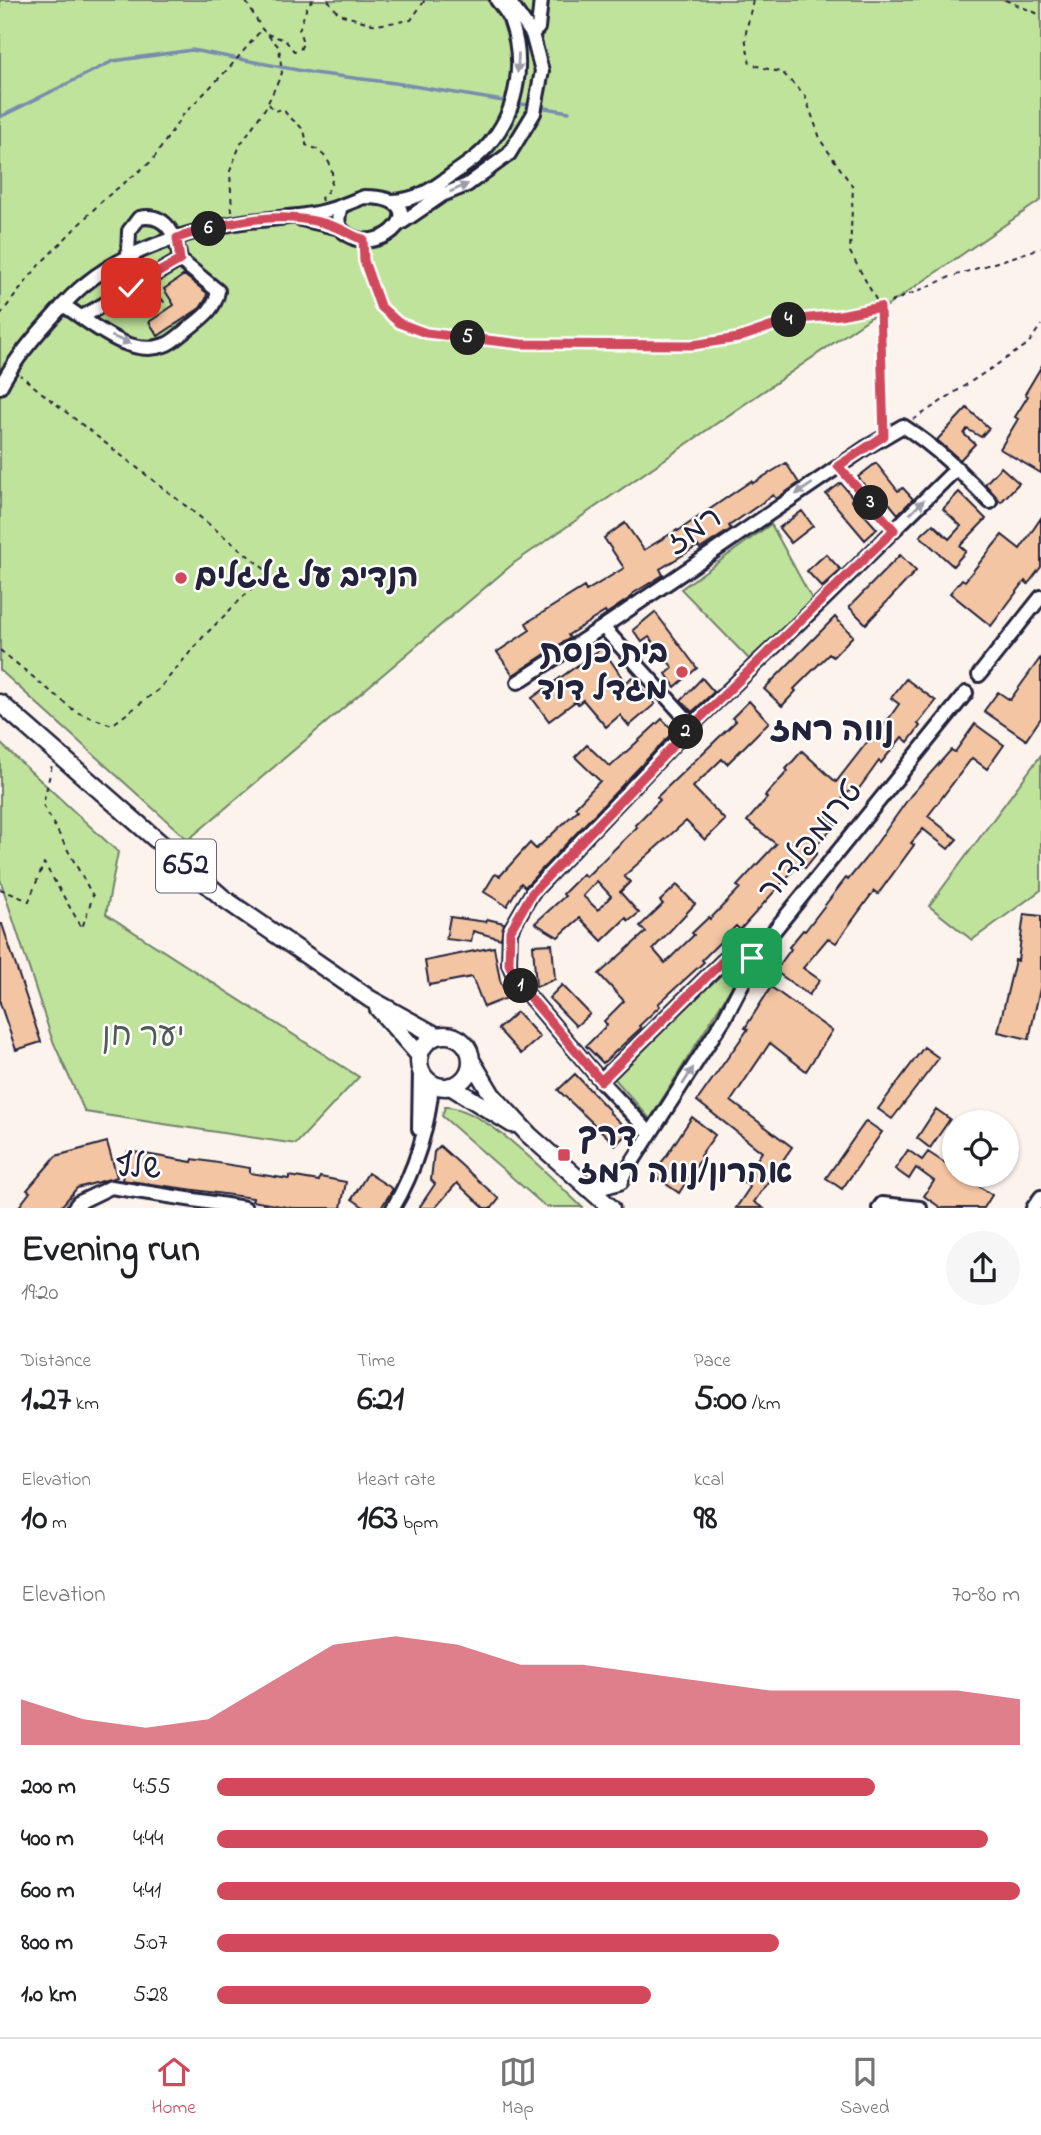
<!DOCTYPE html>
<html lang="en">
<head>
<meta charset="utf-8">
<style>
  body { margin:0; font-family:"Indie Flower","Playpen Sans Hebrew",sans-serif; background:#f6f6f6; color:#202124; height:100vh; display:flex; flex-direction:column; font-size:26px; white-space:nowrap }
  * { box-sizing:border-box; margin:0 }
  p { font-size:23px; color:#757577 }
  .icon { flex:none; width:38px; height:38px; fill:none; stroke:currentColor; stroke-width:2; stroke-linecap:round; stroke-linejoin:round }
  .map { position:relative; height:1208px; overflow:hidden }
  .panel { display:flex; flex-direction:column; background:#fff; flex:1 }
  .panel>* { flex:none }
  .controls { position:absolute; left:942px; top:1110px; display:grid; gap:14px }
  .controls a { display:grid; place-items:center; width:77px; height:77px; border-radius:50%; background:#fff; box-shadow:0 2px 5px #0004; font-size:35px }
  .pin { position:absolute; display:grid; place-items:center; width:60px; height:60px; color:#fff; margin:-30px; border-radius:14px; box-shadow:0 4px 10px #0006 }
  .km { position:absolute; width:35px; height:35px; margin:-18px; border-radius:50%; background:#222; color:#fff; font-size:19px; line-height:35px; text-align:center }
  .round { display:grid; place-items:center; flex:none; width:74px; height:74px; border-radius:37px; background:#f6f6f6 }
  .head { display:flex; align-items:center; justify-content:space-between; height:119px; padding:0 21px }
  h1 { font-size:38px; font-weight:700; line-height:52px }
  .metrics { display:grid; grid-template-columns:repeat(3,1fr); gap:10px; height:119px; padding:7px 21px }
  .metrics div { display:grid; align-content:center }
  .metrics b { font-size:35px; font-weight:700 }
  .metrics small { font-size:19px; font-weight:400 }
  .metrics p { font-size:19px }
  .chart { height:196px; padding:14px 21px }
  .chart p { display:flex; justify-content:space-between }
  .chart svg { width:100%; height:126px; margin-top:7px; fill:#d1495b; opacity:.7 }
  ul { padding:0 21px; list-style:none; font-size:23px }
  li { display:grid; grid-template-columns:112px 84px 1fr; align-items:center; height:52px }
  li i { height:18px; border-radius:9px; background:#d1495b }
  .tabs { display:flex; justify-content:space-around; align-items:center; height:98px; border-top:2px solid #e0e0e0; background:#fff; font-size:19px; color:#757577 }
  .tabs a { display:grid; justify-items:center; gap:4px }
  .tabs .active { color:#d1495b }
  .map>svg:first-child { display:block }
  .green { fill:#c0e39c; stroke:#71826c; stroke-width:2 }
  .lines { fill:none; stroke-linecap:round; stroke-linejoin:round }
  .stream { stroke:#778dac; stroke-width:3.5 }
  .building { fill:#f3c5a3; stroke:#22223b; stroke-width:2; fill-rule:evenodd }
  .minor-casing { stroke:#22223b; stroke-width:18 }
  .major-casing { stroke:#22223b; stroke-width:21 }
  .path { stroke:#22223b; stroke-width:2; stroke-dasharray:5 5; stroke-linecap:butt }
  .minor { stroke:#fff; stroke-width:12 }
  .major { stroke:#fff; stroke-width:16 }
  .oneway { fill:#9c9ca7 }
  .route-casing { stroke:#fff; stroke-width:14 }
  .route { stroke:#d1495b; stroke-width:9 }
  .poi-dot { fill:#d1495b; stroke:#fff; stroke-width:2.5 }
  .labels { text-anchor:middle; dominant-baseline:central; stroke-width:5; stroke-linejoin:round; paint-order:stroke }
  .shield { fill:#fff; stroke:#646476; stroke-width:2 }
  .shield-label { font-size:30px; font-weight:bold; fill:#22223b }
  .street-label { font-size:32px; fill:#22223b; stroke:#fff }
  .poi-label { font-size:32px; font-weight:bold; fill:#22223b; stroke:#fff; text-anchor:start }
  .park-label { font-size:32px; fill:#515c58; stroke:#fff }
  .neighbourhood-label { font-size:33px; font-weight:bold; fill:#22223b; stroke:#fff }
</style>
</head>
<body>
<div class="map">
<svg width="1041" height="1208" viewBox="0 0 1041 1208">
  <rect width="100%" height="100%" fill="#fdf3ed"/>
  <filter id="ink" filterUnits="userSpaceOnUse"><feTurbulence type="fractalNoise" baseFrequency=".0143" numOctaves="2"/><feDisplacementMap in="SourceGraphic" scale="14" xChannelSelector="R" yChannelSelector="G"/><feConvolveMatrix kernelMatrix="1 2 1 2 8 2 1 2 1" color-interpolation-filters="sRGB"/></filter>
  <g filter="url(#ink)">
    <path class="green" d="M0,0H1041V200L514,563L188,840L0,670Z
      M771,524L813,601L749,659L681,589Z
      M0,743L118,852L106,914L359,1077L296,1144L85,1112L52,1039L0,879Z
      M1041,755V890L972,940L929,906Z
      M724,972H741L650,1119L614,1078Z
      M445,1107C483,1105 554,1181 582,1207H546L442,1116Z"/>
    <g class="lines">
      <path class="stream" d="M516,103L569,112
        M0,117L113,61L192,50L313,73L395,83L509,102"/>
    </g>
    <path class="building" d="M184,275L207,293L206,299L200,308L158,336L149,322L174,305L164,289Z
      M1041,367V473L1000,449L1018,419L1015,417L1028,396L1025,394Z
      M967,408L989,428L981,437L967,429L964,434L975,444L960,460L937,440Z
      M786,463L799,483L776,499L773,495L729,526L731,529L700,549L698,546L660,569L663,575L632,594L633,596L606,614L605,612L568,635L570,638L513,675L497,652L530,630L526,623L584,587L586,591L624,568L604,538L625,523L644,550L677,530L678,531L751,481L753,483Z
      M876,463L898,491L903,488L913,499L898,514L879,491L873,496L858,477Z
      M1001,467L1019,483L1001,502L985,484Z
      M841,483L853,498L851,500L877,529L865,540L826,494Z
      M959,492L986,519L960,546L966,551L953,566L920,536L933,524L949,539L961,526L943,509Z
      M802,511L813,526L791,543L779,528Z
      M1041,518V567L1028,584L1025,581L991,626L950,593L962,579L965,581L1002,535L1020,549Z
      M826,554L841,570L822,587L807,571Z
      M900,555L916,571L866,624L849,607Z
      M655,612L697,668L675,687L666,674L673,668L649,637L642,642L633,630Z
      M835,617L853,636L833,657L829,654L794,689L796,691L782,706L764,689Z
      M602,648L626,683L632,677L655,704L629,726L620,715L606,727L583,700L578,704L576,701L549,721L532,698Z
      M1041,657V718L1026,740L984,711L998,692L1010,700Z
      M702,678L714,692L692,712L681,700Z
      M906,679L936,701L918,724L920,726L908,742L902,737L881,763L879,761L858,790L853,787L826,817L835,825L812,850L817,853L805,868L800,863L740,930L736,926L702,960L704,962L658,1004L660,1006L639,1026L641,1028L603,1063L586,1046L607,1025L604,1021L624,1001L599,974L646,932L640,926L663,904L660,901L677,885L695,904L653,949L665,963L694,935L692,933L709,917L710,919L740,888L737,886L776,844L747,821L767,798L765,796L788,771L786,769L802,751L836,782L875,732L878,734L899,704L891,698Z
      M749,701L769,722L727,764L722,759L693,787L725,820L705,840L686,821L624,876L630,882L620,892L639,913L629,921L626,918L602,941L580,918L558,937L535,923L565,896L563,894L583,874L586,877L637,827L635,825L660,800L657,797L736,721L732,718ZM597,881L611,896L598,910L583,896Z
      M662,719L674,731L525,887L521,883L507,906L484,892L495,874L500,876L530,843L536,849L578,810L575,807L600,781L575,757L587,745L610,767Z
      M975,724L1004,745L987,769L972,758L928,816L957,839L948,849L923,829L911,843L914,845L878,894L874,891L836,943L828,938L803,968L820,980L809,995L775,971L791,949L789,947L803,930L805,931L846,878L848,880L869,854L911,795L951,750L955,752Z
      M1024,914L1041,916V984L1029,1039L998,1032L1015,960L1018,961Z
      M450,917L486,922L487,919L504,923L501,939L473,931L471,942L446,939Z
      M0,924H2L41,1042L16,1050L0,1003Z
      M552,944L555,979L536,987L533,945Z
      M494,947L500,980L507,998L484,1007L472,977L429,985L425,961Z
      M562,985L590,1014L576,1026L549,998Z
      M771,987L832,1031L806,1071L770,1043L731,1101L792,1147L754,1202L763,1208H736L750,1187L742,1181L762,1152L697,1101L748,1029L745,1028Z
      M517,1012L540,1037L521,1054L498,1029Z
      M924,1047L939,1058L892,1119L878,1109Z
      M575,1074L610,1111L609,1112L629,1131L616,1145L558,1090Z
      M936,1109L950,1119L930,1148L917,1138Z
      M692,1117L715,1135L700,1156L702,1157L679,1193L652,1174L665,1158Z
      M866,1121L882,1132L842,1189L826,1178Z
      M107,1142L117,1177L77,1188L60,1208H18L30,1192L27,1190L56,1156Z
      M440,1146L499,1199L492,1208H484L457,1183L435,1208H419L435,1184L431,1180L434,1152Z
      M908,1150L922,1160L928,1152L954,1169V1174H961L992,1195L984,1208H941L924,1196L934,1181L916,1168L909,1179L895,1169Z
      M128,1151L192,1162L193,1159L250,1168V1173L289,1179V1176L319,1181L320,1177L346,1182L341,1208H292L252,1201L253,1198L122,1180Z
      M368,1173L393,1189L381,1208H365L352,1199Z"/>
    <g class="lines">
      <defs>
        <path id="minor" d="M532,34L538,28L541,0
          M364,197C441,197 381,263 344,232C336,225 338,216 341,206Z
          M391,201C416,201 433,189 453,174C467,164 483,154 493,139C518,107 525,61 511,22C509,14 502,7 497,0
          M301,219L340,228
          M401,223L442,195L467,185L509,154L534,113L542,71L532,34L508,0
          M63,305C92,323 130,360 167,344C174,341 182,333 189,328C203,317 215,309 218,291L180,260
          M82,317L180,260C177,237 167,212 139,218L129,231L128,257
          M0,387C12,364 29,343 47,323C59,310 70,296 84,285C125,251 184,232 236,223C271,217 307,219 341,206
          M603,627L692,725
          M979,675L1041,597
          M518,682L603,627L867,447L903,426C936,447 963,474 990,502
          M601,1081L727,957L752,958
          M419,1129L420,1068
          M650,1133L601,1081L517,982L509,964L510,931L532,893L692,725L821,602L957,468
          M620,1181L724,1019L751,967L752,958L966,693
          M74,1208L78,1203L111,1187L245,1208
          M393,1208C415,1171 429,1126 432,1083
          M879,1208L882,1204L920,1208
          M1033,1208L1041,1197"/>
        <path id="major" d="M0,703L223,898L370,999L437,1036
          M378,1008L420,1056
          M419 1061a26 26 0 1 1 52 0a26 26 0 1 1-52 0Z
          M471,1060L492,1095L529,1135L611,1208
          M450,1086L512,1124
          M590,1189L620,1181"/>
      </defs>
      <use href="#minor" class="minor-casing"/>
      <use href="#major" class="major-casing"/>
      <path class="path" d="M328,0L339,14L376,25L411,20L425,0
        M753,0L745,37L750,64L783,73L805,96L821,141L853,187L850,252L880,307L883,424
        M1005,0L1041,15
        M267,34L285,40L294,51L300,50L303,43L299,30L308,4L313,0
        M269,104L274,111L283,109C293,125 307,123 306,145C311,147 318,149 321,153C336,165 336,187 321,198L322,201
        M232,212L230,171L240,145L266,107L282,73L279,47L262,29L245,0
        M364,253L380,306L399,322L426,333L521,344L693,345L738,338L790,320L840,315L880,307L950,277L1041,248
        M156,290L167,307
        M0,315L39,265L104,199L152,161L182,116L230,67L262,29
        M913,420L1028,344L1041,325
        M847,475L886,521
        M0,650L76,712L112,725L158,690L203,637L268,572C187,505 102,442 20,375
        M0,889L29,901L44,863L82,928L93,896L43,805L52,765"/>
      <use href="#minor" class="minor"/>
      <use href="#major" class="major"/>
    </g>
    <defs><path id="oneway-solid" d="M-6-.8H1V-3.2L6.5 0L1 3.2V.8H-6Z" transform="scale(1.75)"/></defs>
    <g class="oneway">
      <use href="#oneway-solid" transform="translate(518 63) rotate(93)"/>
      <use href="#oneway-solid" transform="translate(459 188) rotate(-24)"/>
      <use href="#oneway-solid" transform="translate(121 340) rotate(22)"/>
      <use href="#oneway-solid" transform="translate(804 489) rotate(146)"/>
      <use href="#oneway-solid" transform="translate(917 507) rotate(-45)"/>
      <use href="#oneway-solid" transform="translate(688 1076) rotate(-58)"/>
    </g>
  </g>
  <g class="lines" filter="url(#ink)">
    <defs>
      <path id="route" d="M131,288L180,260L177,238C226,222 288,207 338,228C347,231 353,237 363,239L364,261L380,306L399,323L426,333L521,344L693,345L738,338L790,320L840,315L880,307L884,436L838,466L894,530L692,726L532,893L510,931L509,964L517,982L601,1081L727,957L752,958"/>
    </defs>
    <use href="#route" class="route-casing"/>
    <use href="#route" class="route"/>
  </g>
  <g class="poi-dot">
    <circle cx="181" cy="578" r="7"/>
    <circle cx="682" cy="672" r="7"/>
    <rect x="557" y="1148" width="14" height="14" rx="3.5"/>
  </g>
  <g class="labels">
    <rect class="shield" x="156" y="839.5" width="60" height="53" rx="5"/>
    <g class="shield-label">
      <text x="186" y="866">652</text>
    </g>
    <g class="street-label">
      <text transform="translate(695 532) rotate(-34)">רמז</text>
      <text transform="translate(812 842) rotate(-51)">טרומפלדור</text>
      <text transform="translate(138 1169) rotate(3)">שלף</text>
    </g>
    <g class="poi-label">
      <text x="195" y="578">הנדיב על גלגלים</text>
      <text x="668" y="654" text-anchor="end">בית כנסת<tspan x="668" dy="37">מגדל דוד</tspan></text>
      <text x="578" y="1137">דרך<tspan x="578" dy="37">אהרון/נווה רמז</tspan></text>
    </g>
    <g class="park-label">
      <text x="143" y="1037">יער חן</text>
    </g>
    <g class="neighbourhood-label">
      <text x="832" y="732">נווה רמז</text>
    </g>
  </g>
</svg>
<div class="controls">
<a><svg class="icon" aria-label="locate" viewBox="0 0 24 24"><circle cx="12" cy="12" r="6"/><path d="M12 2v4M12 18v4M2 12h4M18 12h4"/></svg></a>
</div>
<div class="pin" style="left:752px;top:958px;background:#1e9e55"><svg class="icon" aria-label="arrive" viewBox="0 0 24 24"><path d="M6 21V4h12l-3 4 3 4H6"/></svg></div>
<div class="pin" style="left:131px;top:288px;background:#d93025"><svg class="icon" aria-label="check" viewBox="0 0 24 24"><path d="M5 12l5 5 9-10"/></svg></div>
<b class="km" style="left:521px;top:986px">1</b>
<b class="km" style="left:686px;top:732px">2</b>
<b class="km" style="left:871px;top:503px">3</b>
<b class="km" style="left:789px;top:320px">4</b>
<b class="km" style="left:468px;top:338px">5</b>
<b class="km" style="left:209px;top:229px">6</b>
</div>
<section class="panel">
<div class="head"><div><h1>Evening run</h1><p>19:20</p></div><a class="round"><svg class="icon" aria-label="share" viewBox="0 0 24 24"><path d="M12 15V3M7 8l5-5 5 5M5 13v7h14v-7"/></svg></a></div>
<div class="metrics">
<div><p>Distance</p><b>1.27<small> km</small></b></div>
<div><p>Time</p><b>6:21</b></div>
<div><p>Pace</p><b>5:00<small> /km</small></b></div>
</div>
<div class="metrics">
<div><p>Elevation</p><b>10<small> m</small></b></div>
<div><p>Heart rate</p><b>163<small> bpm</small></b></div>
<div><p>kcal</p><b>98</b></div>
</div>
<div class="chart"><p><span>Elevation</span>70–80 m</p>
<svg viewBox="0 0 160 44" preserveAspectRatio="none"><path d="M0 44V28L10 35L20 38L30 35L40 22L50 9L60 6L70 9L80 16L90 16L100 19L110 22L120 25L130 25L140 25L150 25L160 28V44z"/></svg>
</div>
<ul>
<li><b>200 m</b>4:55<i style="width:82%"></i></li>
<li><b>400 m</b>4:44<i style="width:96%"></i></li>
<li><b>600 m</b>4:41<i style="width:100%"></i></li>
<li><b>800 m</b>5:07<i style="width:70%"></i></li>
<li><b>1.0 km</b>5:28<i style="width:54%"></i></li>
</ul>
</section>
<nav class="tabs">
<a class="active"><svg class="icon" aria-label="home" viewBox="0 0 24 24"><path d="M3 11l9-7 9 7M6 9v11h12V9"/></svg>Home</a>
<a><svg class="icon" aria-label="map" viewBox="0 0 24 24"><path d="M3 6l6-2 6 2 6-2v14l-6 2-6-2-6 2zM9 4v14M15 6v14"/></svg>Map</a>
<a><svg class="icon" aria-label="saved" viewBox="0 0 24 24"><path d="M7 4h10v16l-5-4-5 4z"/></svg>Saved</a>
</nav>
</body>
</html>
